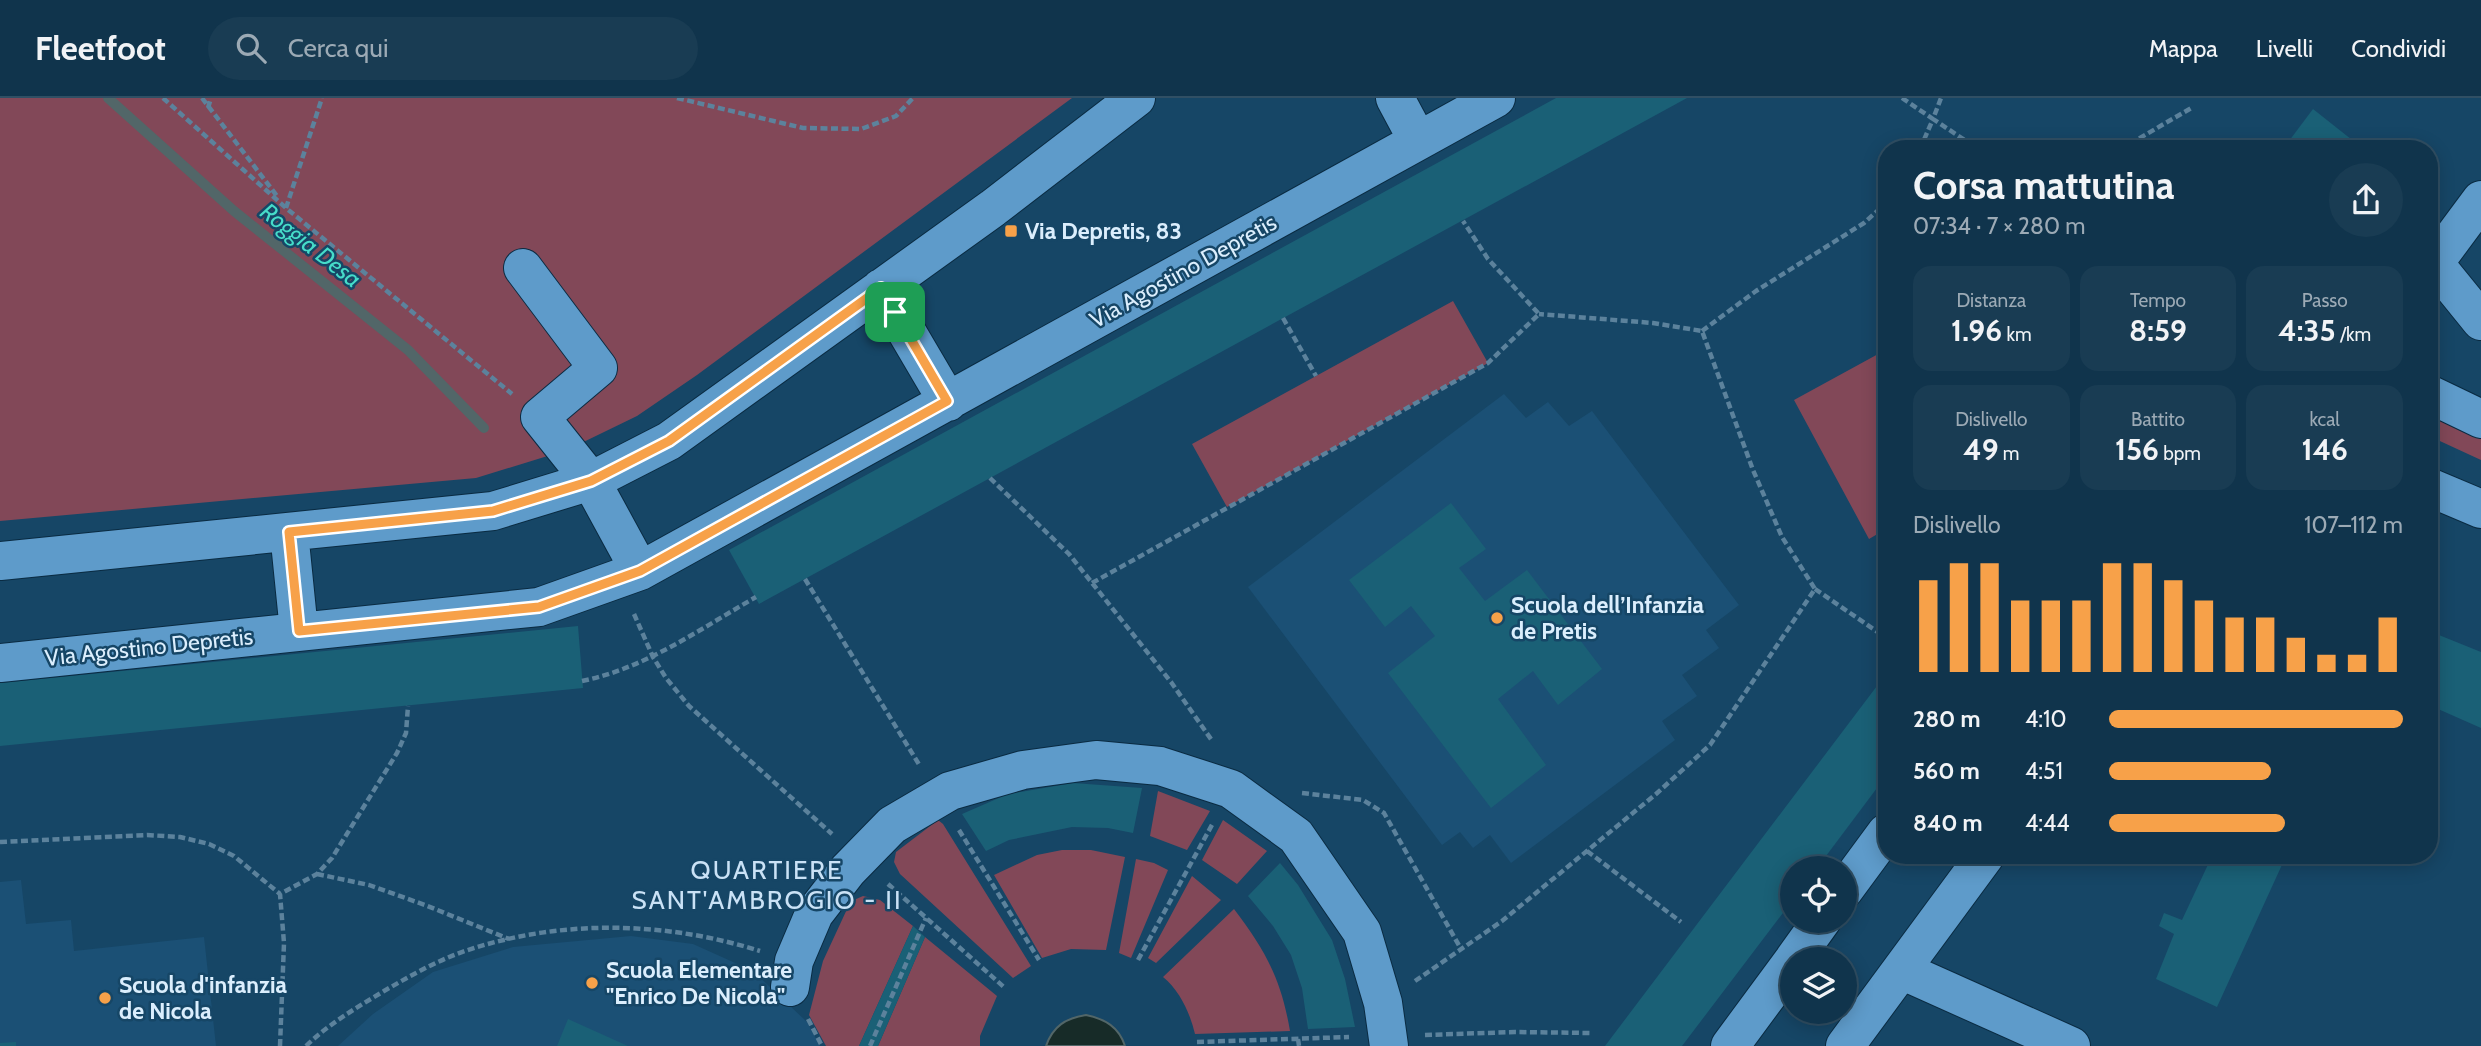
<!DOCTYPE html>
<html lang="it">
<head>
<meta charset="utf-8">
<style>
  body { margin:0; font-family:Cabin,sans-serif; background:#193c53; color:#f1f3f6; height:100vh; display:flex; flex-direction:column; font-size:26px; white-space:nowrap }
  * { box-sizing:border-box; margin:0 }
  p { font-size:23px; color:#9caab5 }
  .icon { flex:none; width:38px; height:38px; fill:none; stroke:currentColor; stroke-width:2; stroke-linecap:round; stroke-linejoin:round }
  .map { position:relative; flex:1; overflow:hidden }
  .drawer { position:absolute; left:1878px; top:42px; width:560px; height:724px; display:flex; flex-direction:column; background:#10344c; border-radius:28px; box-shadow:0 4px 18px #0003,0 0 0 2px #304f64 }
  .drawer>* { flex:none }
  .controls { position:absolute; left:1780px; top:758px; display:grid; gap:14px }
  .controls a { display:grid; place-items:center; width:77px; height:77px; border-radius:50%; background:#10344c; box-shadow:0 4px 18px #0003,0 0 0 2px #304f64; font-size:35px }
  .pin { position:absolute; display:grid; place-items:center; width:60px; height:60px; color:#fff; margin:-30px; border-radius:14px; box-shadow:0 4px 10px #0006 }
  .round { display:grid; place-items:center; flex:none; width:74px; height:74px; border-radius:37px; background:#193c53 }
  .overview { display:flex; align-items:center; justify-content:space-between; height:119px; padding:0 35px }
  h1 { font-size:38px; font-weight:700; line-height:52px }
  .stats { display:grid; grid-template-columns:repeat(3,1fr); gap:10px; height:119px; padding:7px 35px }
  .stats div { display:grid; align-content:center; border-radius:18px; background:#193c53; text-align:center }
  .stats b { font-size:30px; font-weight:700 }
  .stats small { font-size:19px; font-weight:400 }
  .stats p { font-size:19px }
  .chart { height:196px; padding:14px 35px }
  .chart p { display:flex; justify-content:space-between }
  .chart svg { width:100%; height:126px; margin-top:7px; stroke:#f7a149; stroke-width:6 }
  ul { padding:0 35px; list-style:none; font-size:23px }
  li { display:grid; grid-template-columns:112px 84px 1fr; align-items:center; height:52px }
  li i { height:18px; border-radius:9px; background:#f7a149 }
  header { display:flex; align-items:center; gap:42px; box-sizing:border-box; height:98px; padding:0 35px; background:#10344c; border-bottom:2px solid #304f64 }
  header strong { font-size:33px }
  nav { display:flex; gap:38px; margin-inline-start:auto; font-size:24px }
  .search { width:490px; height:63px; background:#193c53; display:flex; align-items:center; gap:18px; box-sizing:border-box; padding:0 24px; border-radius:38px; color:#9caab5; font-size:26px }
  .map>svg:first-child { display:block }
  .built { fill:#1b5075 }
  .green { fill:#824858 }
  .water { fill:#172b28; stroke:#526668; stroke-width:2 }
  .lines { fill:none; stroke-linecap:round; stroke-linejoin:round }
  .stream { stroke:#526668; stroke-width:10 }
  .building { fill:#1a6076 }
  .minor-casing { stroke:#0a2b42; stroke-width:40 }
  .path { stroke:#5c829c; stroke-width:4.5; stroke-dasharray:7 3.5; stroke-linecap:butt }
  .minor { stroke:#5e9bca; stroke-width:38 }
  .route-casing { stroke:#fff; stroke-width:14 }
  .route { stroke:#f7a149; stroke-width:9 }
  .poi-dot { fill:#f7a149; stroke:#164666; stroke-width:2.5 }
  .labels { text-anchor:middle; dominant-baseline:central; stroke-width:5; stroke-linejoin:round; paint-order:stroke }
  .poi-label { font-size:23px; font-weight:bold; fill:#dbeefd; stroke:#164666; text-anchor:start }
  .street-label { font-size:23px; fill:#dbeefd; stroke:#164666 }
  .water-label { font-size:24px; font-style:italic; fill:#46dcc9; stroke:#164666 }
  .quarter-label { font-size:26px; letter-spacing:2px; fill:#cae2f6; stroke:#164666 }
</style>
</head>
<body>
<header>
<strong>Fleetfoot</strong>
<div class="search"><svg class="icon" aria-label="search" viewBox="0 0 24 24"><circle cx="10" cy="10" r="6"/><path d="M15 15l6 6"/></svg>Cerca qui</div>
<nav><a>Mappa</a><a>Livelli</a><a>Condividi</a></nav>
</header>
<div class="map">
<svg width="2481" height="948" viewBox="0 0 2481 948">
  <rect width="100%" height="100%" fill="#164666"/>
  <path class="built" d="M1504,296L1526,320L1548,304L1569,328L1592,313L1739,507L1706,532L1719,550L1682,577L1697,598L1662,623L1675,642L1511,765L1490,737L1473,750L1460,734L1442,747L1248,489Z
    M21,782L26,826L71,822L74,853L204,839L216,948H0V784Z
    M631,838L693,846L753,873L807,924L820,948H338L373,916L433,874L513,849Z"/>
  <path class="green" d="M0,0H1072L697,277L637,318L567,352L476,380L0,423Z
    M1453,203L1488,265L1227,409L1192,346Z
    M1880,255L1886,266V431L1869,441L1794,302Z
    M2429,318L2460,328L2481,341V362L2429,338Z
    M1158,693L1210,713L1187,752L1150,738Z
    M938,722L943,726L1031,868L1013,880L900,776L894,764L896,754Z
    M1223,722L1267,753L1237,786L1202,762Z
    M1062,752H1091L1125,759L1106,852L1071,851L1042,860L994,777L1037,757Z
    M1136,761L1154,765L1168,772L1131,860L1119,855Z
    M1192,778L1221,802L1156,865L1148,860Z
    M863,798L880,802L913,828L859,948H826L809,917L823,863L848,809L854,802Z
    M1234,811C1265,852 1281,880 1290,933L1195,936C1190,915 1180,893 1163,879Z
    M925,839L997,898L980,938V948H878Z"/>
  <path class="water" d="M1086,917C1105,921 1119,929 1125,948H1046C1053,928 1066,920 1086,917Z"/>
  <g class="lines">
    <path class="stream" d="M108,0L234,113L408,252L484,330"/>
  </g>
  <path class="building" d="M1556,0H1687L759,506L729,452Z
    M2313,11L2361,49L2360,51H2283Z
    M1451,405L1486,451L1459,470L1485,503L1527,472L1602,571L1558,607L1533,573L1498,601L1546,667L1491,710L1388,575L1435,538L1411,508L1385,529L1349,482Z
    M578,528L583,590L0,648V585Z
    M2429,533L2481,554V630L2429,607Z
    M1886,576V678L1817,770H1792V803L1682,948H1605Z
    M1073,685L1142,690L1133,735L1108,730L1072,729L1009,742L986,753L962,716L1008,696Z
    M2212,758H2286L2217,909L2156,881L2174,836L2159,828L2164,815L2182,822Z
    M1280,765L1298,787L1332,842L1345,881L1355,929L1308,931L1302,890L1291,857L1273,828L1248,798Z
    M913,828L925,839L878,948H859Z
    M568,921L628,948H557Z
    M16,944V948H0V945Z"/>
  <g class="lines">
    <defs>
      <path id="minor" d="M1395,0L1418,43
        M2434,165L2481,223
        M523,170L598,270L540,319L591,383L640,473
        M2429,172L2481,102
        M881,190L948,304
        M2429,296L2481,321
        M2429,389L2481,411
        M289,434L299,533
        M0,463L493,413L591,383L669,343L993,110L1136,0
        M0,565L539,509L640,473L1496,0
        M1844,792L1886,735
        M1794,861L1822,822
        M1901,872L2071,948
        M790,889L794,863L814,816L848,772L892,727L950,693L1023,672L1096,662L1160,668L1231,691L1296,738L1362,834L1383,905L1389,948
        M1730,948L1792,864
        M1845,948L1985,758"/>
    </defs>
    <use href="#minor" class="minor-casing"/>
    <path class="path" d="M163,0L286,110L512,296
      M202,0L277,98
      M677,0L803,30L861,31L896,18L913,0
      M1902,0L1933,21L1941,0
      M208,10L211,0
      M1920,51L1933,21L1978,51
      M2121,51L2193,9
      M286,110L322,0
      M1283,220L1316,278
      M1702,233L1756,193L1864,125L1886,105
      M990,380L1069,456L1171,584L1213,644
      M805,481L920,668
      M1092,485L1488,265L1539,216L1488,161L1463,123
      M1815,491L1885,539
      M634,516L653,559L666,580L689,608L832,736
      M582,583C646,570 700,531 756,499
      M1302,695L1363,702L1384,715L1461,851
      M959,732L1039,862
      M0,744L147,737L180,739L209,746L234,758L280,796
      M1587,753L1681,824
      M317,776L369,787L425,807L509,841
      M888,786L1005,890
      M1138,862L1213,725
      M1415,883L1502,823L1656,696L1710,647L1815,491L1782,439L1753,372L1702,233L1653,225L1539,216
      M808,921L822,948
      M1425,937L1515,934L1592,935
      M1298,941L1299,948
      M1197,944L1349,939
      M280,948L284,845L280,796L317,776L332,760L397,655L406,635L408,608
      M306,948C330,925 356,910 384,893C410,878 436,863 465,853C560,821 665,823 760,853
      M870,948L926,820"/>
    <use href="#minor" class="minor"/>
  </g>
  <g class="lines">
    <defs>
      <path id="route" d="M881,190L947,303L640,473L539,509L299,533L289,434L493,413L591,383L669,343Z"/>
    </defs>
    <use href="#route" class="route-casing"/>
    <use href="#route" class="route"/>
  </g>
  <g class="poi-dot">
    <rect x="1004" y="126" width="14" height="14" rx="3.5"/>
    <circle cx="1497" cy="520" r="7"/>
    <circle cx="592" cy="885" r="7"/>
    <circle cx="105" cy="900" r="7"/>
  </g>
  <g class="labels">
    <g class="poi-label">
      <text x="1025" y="133">Via Depretis, 83</text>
      <text x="1511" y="507">Scuola dell’Infanzia<tspan x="1511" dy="26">de Pretis</tspan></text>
      <text x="606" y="872">Scuola Elementare<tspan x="606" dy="26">"Enrico De Nicola"</tspan></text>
      <text x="119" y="887">Scuola d'infanzia<tspan x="119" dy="26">de Nicola</tspan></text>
    </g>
    <g class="street-label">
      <text transform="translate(1183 173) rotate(-29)">Via Agostino Depretis</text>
      <text transform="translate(149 549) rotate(-6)">Via Agostino Depretis</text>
    </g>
    <g class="water-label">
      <text transform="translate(311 147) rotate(38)">Roggia Desa</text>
    </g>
    <g class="quarter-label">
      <text x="767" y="772">QUARTIERE<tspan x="767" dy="30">SANT'AMBROGIO - II</tspan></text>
    </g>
  </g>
</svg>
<div class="controls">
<a><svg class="icon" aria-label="locate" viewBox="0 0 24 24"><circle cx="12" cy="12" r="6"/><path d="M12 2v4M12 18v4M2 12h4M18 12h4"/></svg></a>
<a><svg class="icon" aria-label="layers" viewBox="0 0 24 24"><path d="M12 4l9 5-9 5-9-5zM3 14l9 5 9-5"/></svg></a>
</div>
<div class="pin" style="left:895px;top:214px;background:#1e9e55"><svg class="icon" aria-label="arrive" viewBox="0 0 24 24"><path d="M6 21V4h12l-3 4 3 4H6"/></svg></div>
<section class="drawer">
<div class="overview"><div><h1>Corsa mattutina</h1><p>07:34 · 7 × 280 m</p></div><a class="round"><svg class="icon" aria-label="share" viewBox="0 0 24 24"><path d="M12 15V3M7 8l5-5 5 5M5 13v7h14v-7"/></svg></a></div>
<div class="stats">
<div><p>Distanza</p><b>1.96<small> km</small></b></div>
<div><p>Tempo</p><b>8:59</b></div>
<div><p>Passo</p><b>4:35<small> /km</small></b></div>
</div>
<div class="stats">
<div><p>Dislivello</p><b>49<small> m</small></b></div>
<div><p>Battito</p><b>156<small> bpm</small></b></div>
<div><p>kcal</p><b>146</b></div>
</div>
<div class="chart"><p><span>Dislivello</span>107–112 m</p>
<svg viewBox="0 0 160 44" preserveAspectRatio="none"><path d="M5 44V12M15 44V6M25 44V6M35 44V19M45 44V19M55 44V19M65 44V6M75 44V6M85 44V12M95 44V19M105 44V25M115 44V25M125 44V32M135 44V38M145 44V38M155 44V25"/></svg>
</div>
<ul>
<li><b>280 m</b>4:10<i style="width:100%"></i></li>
<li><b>560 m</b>4:51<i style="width:55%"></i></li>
<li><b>840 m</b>4:44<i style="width:60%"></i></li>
</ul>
</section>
</div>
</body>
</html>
